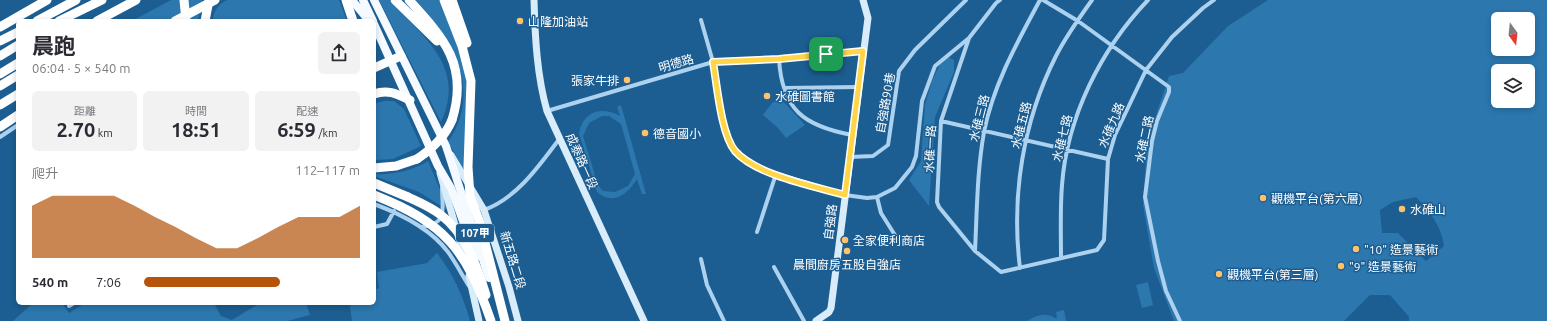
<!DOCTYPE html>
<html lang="zh-TW">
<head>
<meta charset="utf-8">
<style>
  body { margin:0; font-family:Ubuntu,"Noto Sans TC",sans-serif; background:#f2f2f3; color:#2b2b33; height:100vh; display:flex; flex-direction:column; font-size:15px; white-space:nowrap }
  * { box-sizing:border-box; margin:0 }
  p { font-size:13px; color:#7c7c81 }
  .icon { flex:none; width:22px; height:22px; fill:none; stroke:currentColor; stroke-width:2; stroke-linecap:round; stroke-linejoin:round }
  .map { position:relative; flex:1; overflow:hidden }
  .details { position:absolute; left:16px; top:19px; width:360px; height:286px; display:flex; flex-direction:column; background:#fff; border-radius:6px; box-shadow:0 2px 6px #0003 }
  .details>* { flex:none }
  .needle { width:26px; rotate:165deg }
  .tools { position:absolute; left:1491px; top:12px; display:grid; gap:8px }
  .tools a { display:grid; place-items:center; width:44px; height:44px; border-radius:6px; background:#fff; box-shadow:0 2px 6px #0003; font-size:20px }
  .pin { position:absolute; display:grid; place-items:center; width:34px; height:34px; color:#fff; margin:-17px; border-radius:8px; box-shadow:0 2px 6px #0006 }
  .round { display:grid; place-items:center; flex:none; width:42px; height:42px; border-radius:6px; background:#f2f2f3 }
  .headline { display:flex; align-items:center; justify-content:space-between; height:68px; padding:0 16px }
  h1 { font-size:22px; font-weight:700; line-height:30px }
  .figures { display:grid; grid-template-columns:repeat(3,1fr); gap:6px; height:68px; padding:4px 16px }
  .figures div { display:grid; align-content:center; border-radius:6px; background:#f2f2f3; text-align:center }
  .figures b { font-size:20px; font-weight:700 }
  .figures small { font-size:11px; font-weight:400 }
  .figures p { font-size:11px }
  .chart { height:112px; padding:8px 16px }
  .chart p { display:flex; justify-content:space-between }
  .chart svg { width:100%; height:72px; margin-top:4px; fill:#b45309; opacity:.7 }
  ul { padding:0 16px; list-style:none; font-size:13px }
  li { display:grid; grid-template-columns:64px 48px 1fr; align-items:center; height:30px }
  li i { height:10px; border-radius:5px; background:#b45309 }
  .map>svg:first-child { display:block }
  .green { fill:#2c77ae; fill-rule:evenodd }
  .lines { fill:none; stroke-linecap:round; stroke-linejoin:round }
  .street { stroke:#acd2ef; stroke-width:4 }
  .secondary { stroke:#d9ecfa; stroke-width:7 }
  .primary { stroke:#f4faff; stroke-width:8 }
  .highway { stroke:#fff; stroke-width:9 }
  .highway-bridge { stroke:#fff; stroke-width:9 }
  .route-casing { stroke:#fff; stroke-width:8 }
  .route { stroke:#ffd54a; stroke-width:5 }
  .poi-dot { fill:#ffc26a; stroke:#1c5e92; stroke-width:1.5 }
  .labels { text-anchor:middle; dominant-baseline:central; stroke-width:3; stroke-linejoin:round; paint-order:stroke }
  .shield { fill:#1c5e92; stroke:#bbcfde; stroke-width:1 }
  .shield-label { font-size:11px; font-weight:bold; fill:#fff }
  .poi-label { font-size:12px; fill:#fff; stroke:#1c5e92; text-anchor:start }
  .street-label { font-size:12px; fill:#fff; stroke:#1c5e92 }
</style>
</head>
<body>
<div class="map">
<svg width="1547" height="321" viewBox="0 0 1547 321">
  <rect width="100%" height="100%" fill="#1c5e92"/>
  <path class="green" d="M171,0H202L198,21H132Z
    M227,0H339L347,21H213C213,11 219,4 227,0Z
    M379,0H389C422,36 467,66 441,122Z
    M415,0H439L461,51L468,86L466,173L448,142C483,91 453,38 415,0Z
    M1268,0H1547V321H1409V317L1390,295H1370L1344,321H1174L1154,268L1143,205L1147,142L1169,76L1183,73L1228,26ZM1498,19H1528V49H1498ZM1498,71H1528V101H1498ZM1416,197C1430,212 1441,225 1444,246L1426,261L1398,233H1382L1380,210L1393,202Z
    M946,56L954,60V72L935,117L929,206L909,180L921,161L925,105L932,81L939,66Z
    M780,98L805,125L786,138L777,127L763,115L772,103Z
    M384,101H394L404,109L421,146L393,159L374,160V104Z
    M621,105L646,194H642L637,179C628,194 613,206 597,192L579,133C583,111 602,106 620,116L617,107ZM602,116H609L621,124L635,174L628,186L615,192L603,191L598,185L583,136L589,123Z
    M428,161L449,211L419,192L374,176V174C393,175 412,171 428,161Z
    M437,253C453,274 463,295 470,321H352L350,306L353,303H374V290L379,288L377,272L427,263Z
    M1148,282L1153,305L1142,308L1136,285Z
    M33,303H62L69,313L85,303H214L221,316L232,320L260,303H306L310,315L287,321H13Z
    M1064,310L1066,321H1027C1037,314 1047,312 1057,319L1056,312Z"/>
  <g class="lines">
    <path class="street" d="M1043,0L1078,21L1169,87V92L1157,121L1152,141L1145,197L1158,261L1166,291L1180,321
      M701,20L713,62L724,126L735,150L753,166L845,195L867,198L877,197L895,188L912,167L916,156L922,101L935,66L969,38L996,3L1000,0
      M969,38L941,121L937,202L939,207L975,251L1001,272L1097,250L1104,240L1108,159L1115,135L1146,70L1172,37L1203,8L1214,0
      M779,59C782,110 804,126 852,135
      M784,88L858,87
      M547,111L713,62L779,59L863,51
      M941,121L1108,159
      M0,137L18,125
      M850,157L873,156L888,145L899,71L915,50L966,0
      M877,197L881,213L898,240
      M374,204C401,214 430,228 448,252C456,263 462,275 469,286
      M484,210C517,198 539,166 560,138
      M374,227L387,224L394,211
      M421,227C449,224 442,209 442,188
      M757,232L776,174
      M975,251C977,211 977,171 984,132C993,85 1018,41 1040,0
      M1061,258C1061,233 1060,209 1062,185C1067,117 1101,49 1148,0
      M701,259L707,285L724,321
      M774,267L804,321
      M1020,268C1011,196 1023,121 1056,56C1066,36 1079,18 1092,0
      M69,306L74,303"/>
    <path class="secondary" d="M534,0C535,37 537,76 547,111L644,321
      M451,155L484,210L509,287L518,321
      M440,173L465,259
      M469,276L479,321
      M816,321L829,312L831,308L868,18L863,0"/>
    <path class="primary" d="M352,0L369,21
      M363,0L373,21
      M374,0L446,146L489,278
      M374,24L438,166L451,188L476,257"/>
    <path class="highway" d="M184,0L186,21
      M346,0L353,21
      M395,0L437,41
      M409,0C444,38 469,66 452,120
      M37,21L76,0
      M59,21L102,0
      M97,21L136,0
      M205,21L209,0
      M0,27L47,0
      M0,41L18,32
      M0,56L18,45
      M374,68L401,56
      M0,74L18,63
      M0,86L18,75
      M374,94C388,89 397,94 410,100
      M0,105L18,94
      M0,127L18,115
      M374,168L396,166L417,159
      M374,183L408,197
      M480,223L505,321"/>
    <path class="highway-bridge" d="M444,0L462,46L471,81L468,167L470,196L480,223
      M452,0L467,43
      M175,21L215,0
      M417,159C432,149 445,137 452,120
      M374,195C445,223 466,249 491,321
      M408,197C419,202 431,207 441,215C466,234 477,266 486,295"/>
  </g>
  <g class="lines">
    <defs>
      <path id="route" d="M863,51L845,195C813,186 756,175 735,151C721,134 717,85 713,62L779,59Z"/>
    </defs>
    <use href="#route" class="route-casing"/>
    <use href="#route" class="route"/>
  </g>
  <g class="poi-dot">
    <circle cx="520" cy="21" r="4"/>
    <circle cx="627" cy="80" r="4"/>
    <circle cx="767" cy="96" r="4"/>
    <circle cx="645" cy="133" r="4"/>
    <circle cx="1263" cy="198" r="4"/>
    <circle cx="1402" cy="209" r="4"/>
    <circle cx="845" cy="240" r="4"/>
    <circle cx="1356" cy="249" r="4"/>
    <circle cx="847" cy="251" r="4"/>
    <circle cx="1341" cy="266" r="4"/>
    <circle cx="1219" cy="274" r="4"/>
  </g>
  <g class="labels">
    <rect class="shield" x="456" y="224" width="38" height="18" rx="3"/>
    <g class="shield-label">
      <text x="475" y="233">107甲</text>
    </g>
    <g class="poi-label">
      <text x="528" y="21">山隆加油站</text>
      <text x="619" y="80" text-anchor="end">張家牛排</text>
      <text x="775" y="96">水碓圖書館</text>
      <text x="653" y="133">德音國小</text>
      <text x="1271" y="198">觀機平台(第六層)</text>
      <text x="1410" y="209">水碓山</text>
      <text x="853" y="240">全家便利商店</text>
      <text x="1364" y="249">"10" 造景藝術</text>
      <text x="847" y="264" text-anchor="middle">晨間廚房五股自強店</text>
      <text x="1349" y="266">"9" 造景藝術</text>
      <text x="1227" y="274">觀機平台(第三層)</text>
    </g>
    <g class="street-label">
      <text transform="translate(676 63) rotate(-16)">明德路</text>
      <text transform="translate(885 103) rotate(-80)">自強路90巷</text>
      <text transform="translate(979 118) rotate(-76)">水碓三路</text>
      <text transform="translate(1021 125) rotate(-76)">水碓五路</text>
      <text transform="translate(1111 125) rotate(-67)">水碓九路</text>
      <text transform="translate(1062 138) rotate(-76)">水碓七路</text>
      <text transform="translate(1144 139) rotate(-78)">水碓二路</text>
      <text transform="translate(930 149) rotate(-87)">水碓一路</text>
      <text transform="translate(582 161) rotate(66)">成泰路一段</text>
      <text transform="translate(830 222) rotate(-83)">自強路</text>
      <text transform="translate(513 260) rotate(73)">新五路二段</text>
    </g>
  </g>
</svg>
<div class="tools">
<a><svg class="needle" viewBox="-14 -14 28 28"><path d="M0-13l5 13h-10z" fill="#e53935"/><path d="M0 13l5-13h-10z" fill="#7c7c81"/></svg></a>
<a><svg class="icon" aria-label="layers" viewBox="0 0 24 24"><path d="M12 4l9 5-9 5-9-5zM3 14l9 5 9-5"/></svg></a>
</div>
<div class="pin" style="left:826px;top:54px;background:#1e9e55"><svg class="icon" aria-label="arrive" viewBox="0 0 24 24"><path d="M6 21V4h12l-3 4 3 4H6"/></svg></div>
<section class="details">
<div class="headline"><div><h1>晨跑</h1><p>06:04 · 5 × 540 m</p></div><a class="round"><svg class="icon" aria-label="share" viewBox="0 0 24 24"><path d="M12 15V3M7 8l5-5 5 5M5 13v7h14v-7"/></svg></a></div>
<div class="figures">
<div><p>距離</p><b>2.70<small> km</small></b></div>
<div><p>時間</p><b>18:51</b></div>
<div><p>配速</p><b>6:59<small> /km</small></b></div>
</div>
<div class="chart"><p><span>爬升</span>112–117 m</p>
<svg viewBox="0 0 160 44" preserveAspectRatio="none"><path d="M0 44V12L10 6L20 6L30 6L40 6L50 12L60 19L70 25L80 32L90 38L100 38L110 32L120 25L130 19L140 19L150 19L160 12V44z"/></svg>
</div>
<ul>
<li><b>540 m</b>7:06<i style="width:63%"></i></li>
</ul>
</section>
</div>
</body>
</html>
